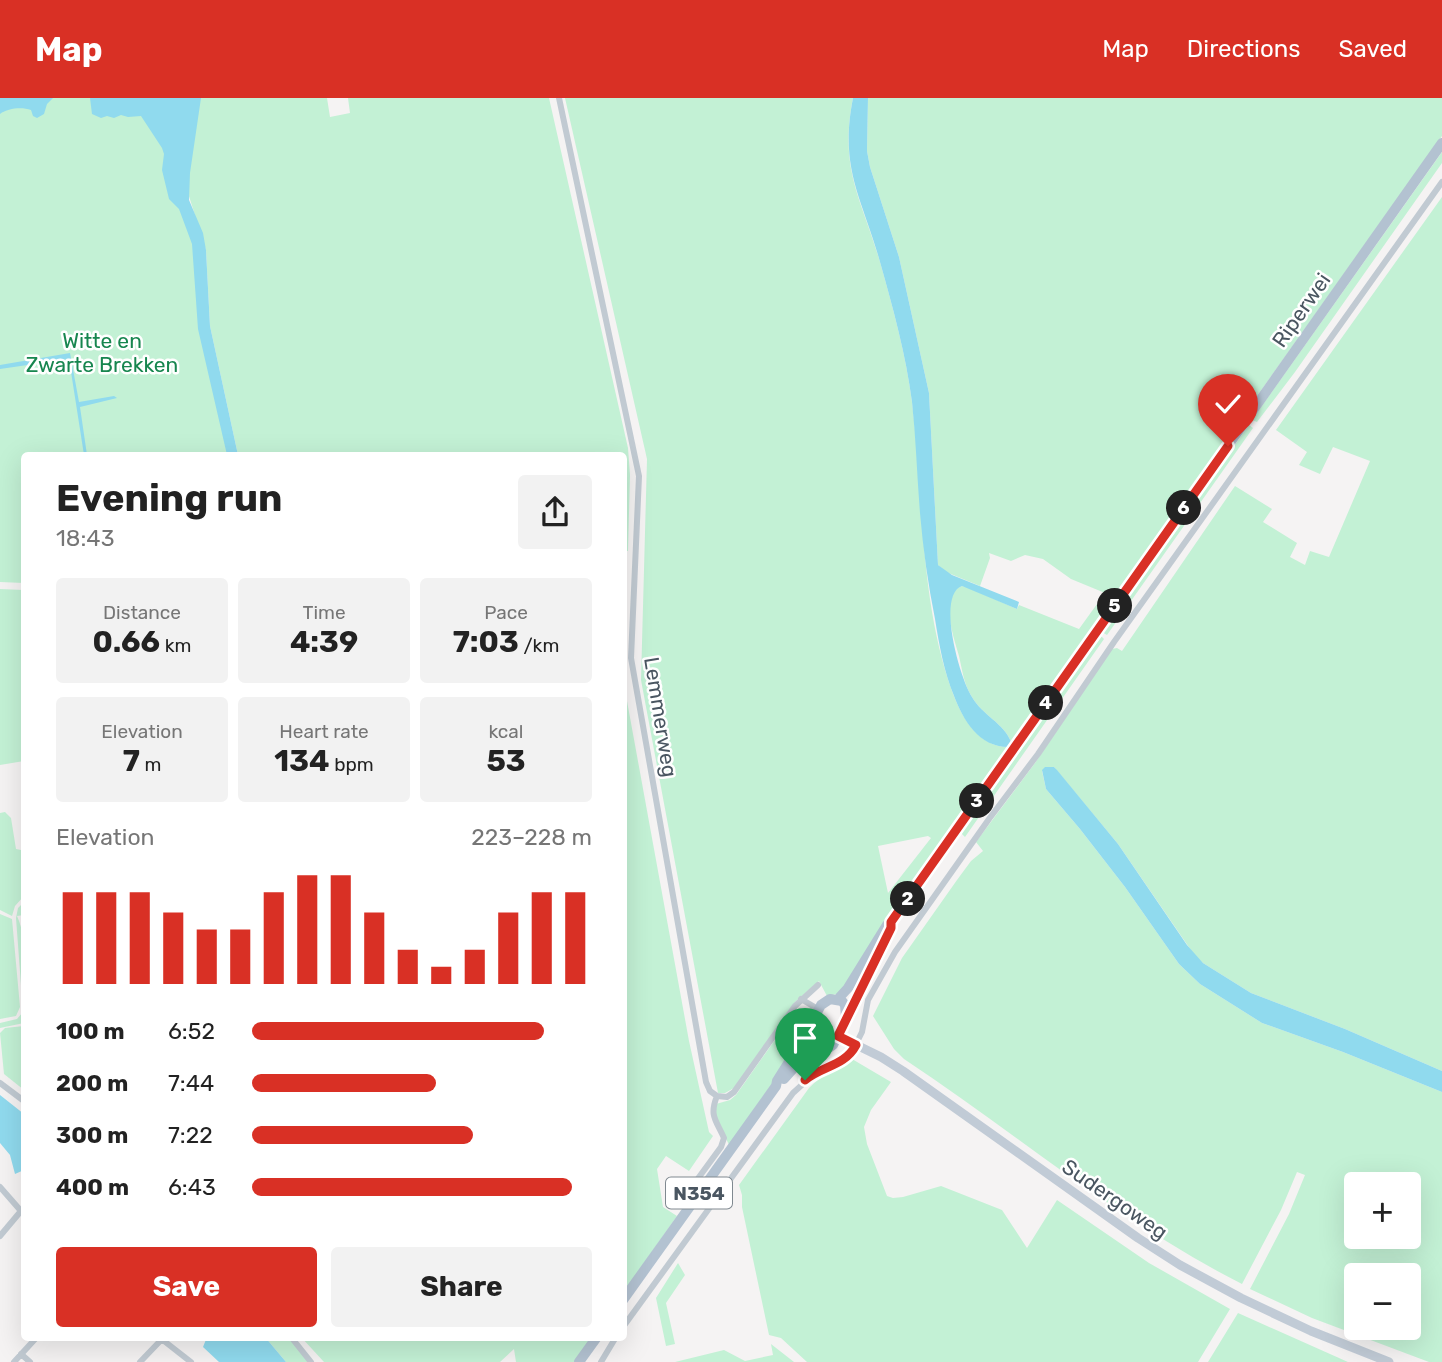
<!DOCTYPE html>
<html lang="en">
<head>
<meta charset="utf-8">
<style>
  body { margin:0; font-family:Rubik,sans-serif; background:#f2f2f2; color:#222; height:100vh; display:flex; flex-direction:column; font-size:26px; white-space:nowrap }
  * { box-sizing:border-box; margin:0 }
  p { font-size:23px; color:#767676 }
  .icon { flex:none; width:38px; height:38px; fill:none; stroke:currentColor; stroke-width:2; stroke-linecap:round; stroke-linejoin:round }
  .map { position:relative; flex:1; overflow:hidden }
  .side { position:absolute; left:21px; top:354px; width:606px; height:889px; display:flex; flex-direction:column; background:#fff; border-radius:7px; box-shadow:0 7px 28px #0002 }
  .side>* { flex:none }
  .controls { position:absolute; left:1344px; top:1074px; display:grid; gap:14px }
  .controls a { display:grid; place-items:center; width:77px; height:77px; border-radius:7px; background:#fff; box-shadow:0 7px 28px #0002; font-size:35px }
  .pin { position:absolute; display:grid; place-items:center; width:60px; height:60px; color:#fff; margin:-72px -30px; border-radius:50% 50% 50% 0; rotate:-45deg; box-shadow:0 0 7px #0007 }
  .pin .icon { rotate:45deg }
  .km { position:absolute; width:35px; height:35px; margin:-18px; border-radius:50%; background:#222; color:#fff; font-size:19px; line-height:35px; text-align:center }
  .round { display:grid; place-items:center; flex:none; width:74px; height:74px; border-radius:7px; background:#f2f2f2 }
  .overview { display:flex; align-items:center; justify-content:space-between; height:119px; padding:0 35px }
  h1 { font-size:38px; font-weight:700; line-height:52px }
  .metrics { display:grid; grid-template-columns:repeat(3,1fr); gap:10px; height:119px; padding:7px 35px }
  .metrics div { display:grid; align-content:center; border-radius:7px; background:#f2f2f2; text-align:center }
  .metrics b { font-size:30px; font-weight:700 }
  .metrics small { font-size:19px; font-weight:400 }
  .metrics p { font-size:19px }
  .chart { height:196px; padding:14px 35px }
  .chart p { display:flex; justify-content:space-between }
  .chart svg { width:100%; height:126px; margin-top:7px; stroke:#d93025; stroke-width:6 }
  .button { display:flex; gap:14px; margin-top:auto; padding:14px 35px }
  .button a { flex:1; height:80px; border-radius:7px; background:#d93025; color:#fff; font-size:28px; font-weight:700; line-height:80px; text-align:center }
  .button a+a { background:#f2f2f2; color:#222 }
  ul { padding:0 35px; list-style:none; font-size:23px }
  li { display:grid; grid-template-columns:112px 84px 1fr; align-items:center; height:52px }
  li i { height:18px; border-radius:9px; background:#d93025 }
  header { display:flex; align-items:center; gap:42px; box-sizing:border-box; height:98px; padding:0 35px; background:#d93025; color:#fff }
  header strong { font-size:33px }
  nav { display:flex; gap:38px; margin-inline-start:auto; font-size:24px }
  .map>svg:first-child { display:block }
  .green { fill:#c3f1d5; fill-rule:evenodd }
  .water { fill:#90daee }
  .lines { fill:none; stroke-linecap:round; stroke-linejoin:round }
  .street { stroke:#c1cad2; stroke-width:6 }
  .secondary { stroke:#c1cbd6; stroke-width:9 }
  .primary { stroke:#b3c2d1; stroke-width:10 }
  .route-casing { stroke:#fff; stroke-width:14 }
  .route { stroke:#d93025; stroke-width:9 }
  .labels { text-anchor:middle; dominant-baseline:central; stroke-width:5; stroke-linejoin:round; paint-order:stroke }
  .shield { fill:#fff; stroke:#808990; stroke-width:2 }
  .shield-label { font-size:19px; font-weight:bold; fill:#4a5661 }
  .street-label { font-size:21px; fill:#4a5661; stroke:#fff }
  .park-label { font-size:21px; fill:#17864f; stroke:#fff }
</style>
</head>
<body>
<header>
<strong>Map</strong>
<nav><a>Map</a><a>Directions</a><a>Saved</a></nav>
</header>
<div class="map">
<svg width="1442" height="1264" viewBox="0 0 1442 1264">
  <rect width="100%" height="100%" fill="#f5f3f3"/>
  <path class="green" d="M0,0H327L330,19L350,15L348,0H549L628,350L630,377L628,453H623V357H238L210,228L206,152L188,95L194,145L229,357H24V485L0,484Z
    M565,0H853C839,72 861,99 880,164C893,210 906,257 912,304C924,400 919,500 952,593C961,618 978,649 1008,649L951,728L846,888L837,896L827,898L819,883L795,904L734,990L725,995H718L641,582L647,361ZM928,738L931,740L888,795L878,748Z
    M868,0H1442V38L1011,644C1004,625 982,617 972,599C964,587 962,571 959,558C954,540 938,496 962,488L967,489L1017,511L1019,507L1079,531L1105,495L1071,481L1043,461L1025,457L1011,463L989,455L990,460L980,488L946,474L938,467L929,295L899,159L870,69L867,53Z
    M1442,54V65L1295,274L1257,324L1252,322Z
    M1442,99V973L1345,931L1251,895L1203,865L1195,858L1118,746L1054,669L1042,673L1046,691L1080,731L1125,789L1179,866L1200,886L1262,925L1343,954L1442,994V1264H1429L1312,1220L1250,1191L1289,1116L1305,1077L1297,1074L1281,1112L1242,1186C1121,1125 1017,1036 904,961L894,951L873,918L902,860L957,782L971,763L983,753L976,744L1035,665L1112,551L1117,550L1122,553L1235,388L1272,411L1263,424L1297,445L1290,459L1305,467L1310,453L1329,459L1370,363L1333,349L1320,376L1299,367L1307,354L1276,332ZM1356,1087H1409V1139H1356ZM1356,1178H1409V1230H1356Z
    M1249,327L1253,330L1107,537L1102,534Z
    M0,491L24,492V663L0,667Z
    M1100,537L1104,541L965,739L960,734Z
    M623,581L689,943L709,1034L713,1038L689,1073L666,1058L657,1071L663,1109L677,1118L623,1195Z
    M5,714L11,720L16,751L21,752L24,772V798L15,808L12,818L0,812V715Z
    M24,804V817L17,818C30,846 24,894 24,925L0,930V925L17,921L23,914L16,820L18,810Z
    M0,816L12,821L20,909L16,918L0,921Z
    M801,911L808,913L810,920L788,963L729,1047L715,1017L716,1006L730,1002L736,997L791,919Z
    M24,928V992L4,976L0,935L5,930Z
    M852,961L891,984L871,1012L864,1029L867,1046L887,1098L893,1100L903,1099L941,1088L1002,1112L1027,1150L1057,1102L1149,1165L1230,1211L1198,1264H807L781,1240L769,1237L742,1109V1097L739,1087L809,990C821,977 837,972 852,961Z
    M678,1165L685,1177L666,1205L675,1246L666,1248L656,1200Z
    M1238,1215L1348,1264H1208Z
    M265,1239H289L309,1264H286Z
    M301,1239H592L574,1264H516L514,1251L500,1264H324Z
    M771,1246L794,1264H675L724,1252L745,1263L773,1257Z"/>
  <path class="water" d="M0,0H53L47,6L44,16L37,20L33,18L31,12C22,9 8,10 0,16Z
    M90,0H201L190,75L189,102L203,135L206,152L210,228L238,357H227L198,231L192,146L179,111L169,101L162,72L164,56L162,50L141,18L128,19L121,17L114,20L107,18L101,20L92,16Z
    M853,0H868L867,53L870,69L899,159L929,295L938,467L952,477L1019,504L1017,511L962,488C936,497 960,581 972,599C982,617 1004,625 1011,644L1008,649C979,649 963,622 954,598C944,574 939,546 935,521C928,486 923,451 920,415C917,378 916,341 912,304C906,257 893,210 880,164C862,99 839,72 853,0Z
    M70,255L79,304L114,298L117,300L80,309L87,357H84L69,261L0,271V267Z
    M1045,669H1054L1057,672L1118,746L1187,847L1203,865L1251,895L1345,931L1442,973V994L1343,954L1262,925L1200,886L1179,866L1125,789L1080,731L1046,691L1042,672Z
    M0,997L24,1016V1072L15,1076L10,1057L0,1045Z
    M207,1239H265L286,1264H219L203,1249Z"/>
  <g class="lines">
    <path class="street" d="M559,0L639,378L631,560L706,984L710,993L717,998C709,1018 716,1022 724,1040L721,1049L683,1101
      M801,901L818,911
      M0,985L24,1003
      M717,998L727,999L734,994L795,908L818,887
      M0,1089L21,1113L0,1138
      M623,1229L793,995L815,975L841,964L851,956L862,934L868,902L895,854L989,721L1038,656L1114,544L1442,84
      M159,1239L191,1264
      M291,1239L311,1264
      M21,1256L30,1264
      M14,1264L37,1239
      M140,1264L163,1240
      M601,1264L616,1239"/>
    <path class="secondary" d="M838,938L881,959L903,973L1138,1140L1180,1167L1241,1200L1311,1233L1389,1264"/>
    <path class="primary" d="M838,901L848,890L887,827L891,824L1442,45
      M808,938L807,947L812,953L823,954L833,947L887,838
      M784,981L802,961L814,953
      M623,1202L776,988L777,983L799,948L821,907L830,901L842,903L845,907L846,920
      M579,1264L597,1239"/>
  </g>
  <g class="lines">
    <defs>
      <path id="route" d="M805,982C822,968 845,968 856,947L838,938L891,830V824L1228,348"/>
    </defs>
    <use href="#route" class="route-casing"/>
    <use href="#route" class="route"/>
  </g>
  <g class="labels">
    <rect class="shield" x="666" y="1079.5" width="66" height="31" rx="5"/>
    <g class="shield-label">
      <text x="699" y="1095">N354</text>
    </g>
    <g class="street-label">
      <text transform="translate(1301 212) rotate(-55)">Riperwei</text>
      <text transform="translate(661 619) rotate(81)">Lemmerweg</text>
      <text transform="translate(1115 1101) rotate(35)">Sudergoweg</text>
    </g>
    <g class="park-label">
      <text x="102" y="242">Witte en<tspan x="102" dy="24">Zwarte Brekken</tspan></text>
    </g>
  </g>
</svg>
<div class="controls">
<a>+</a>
<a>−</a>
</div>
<div class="pin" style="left:805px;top:982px;background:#1e9e55"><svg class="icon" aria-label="arrive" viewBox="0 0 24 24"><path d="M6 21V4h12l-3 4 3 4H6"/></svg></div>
<div class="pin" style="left:1228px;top:348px;background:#d93025"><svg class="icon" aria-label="check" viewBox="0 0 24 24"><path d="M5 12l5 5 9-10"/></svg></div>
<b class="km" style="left:908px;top:801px">2</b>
<b class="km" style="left:977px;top:703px">3</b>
<b class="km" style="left:1046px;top:605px">4</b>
<b class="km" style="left:1115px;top:508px">5</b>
<b class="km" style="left:1184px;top:410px">6</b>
<section class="side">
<div class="overview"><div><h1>Evening run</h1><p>18:43</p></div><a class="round"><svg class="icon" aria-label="share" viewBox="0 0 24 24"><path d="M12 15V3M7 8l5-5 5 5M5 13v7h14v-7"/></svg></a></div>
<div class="metrics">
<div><p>Distance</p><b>0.66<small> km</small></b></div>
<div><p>Time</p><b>4:39</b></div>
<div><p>Pace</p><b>7:03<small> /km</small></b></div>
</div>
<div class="metrics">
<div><p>Elevation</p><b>7<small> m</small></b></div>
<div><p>Heart rate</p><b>134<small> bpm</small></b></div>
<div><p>kcal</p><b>53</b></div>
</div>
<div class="chart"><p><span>Elevation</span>223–228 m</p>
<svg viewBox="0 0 160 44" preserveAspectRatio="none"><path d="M5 44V12M15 44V12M25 44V12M35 44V19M45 44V25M55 44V25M65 44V12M75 44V6M85 44V6M95 44V19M105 44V32M115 44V38M125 44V32M135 44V19M145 44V12M155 44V12"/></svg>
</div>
<ul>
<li><b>100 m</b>6:52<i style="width:86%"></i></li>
<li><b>200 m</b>7:44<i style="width:54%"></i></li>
<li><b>300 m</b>7:22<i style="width:65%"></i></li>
<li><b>400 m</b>6:43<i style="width:94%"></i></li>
</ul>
<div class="button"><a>Save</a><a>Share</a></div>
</section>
</div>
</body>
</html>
